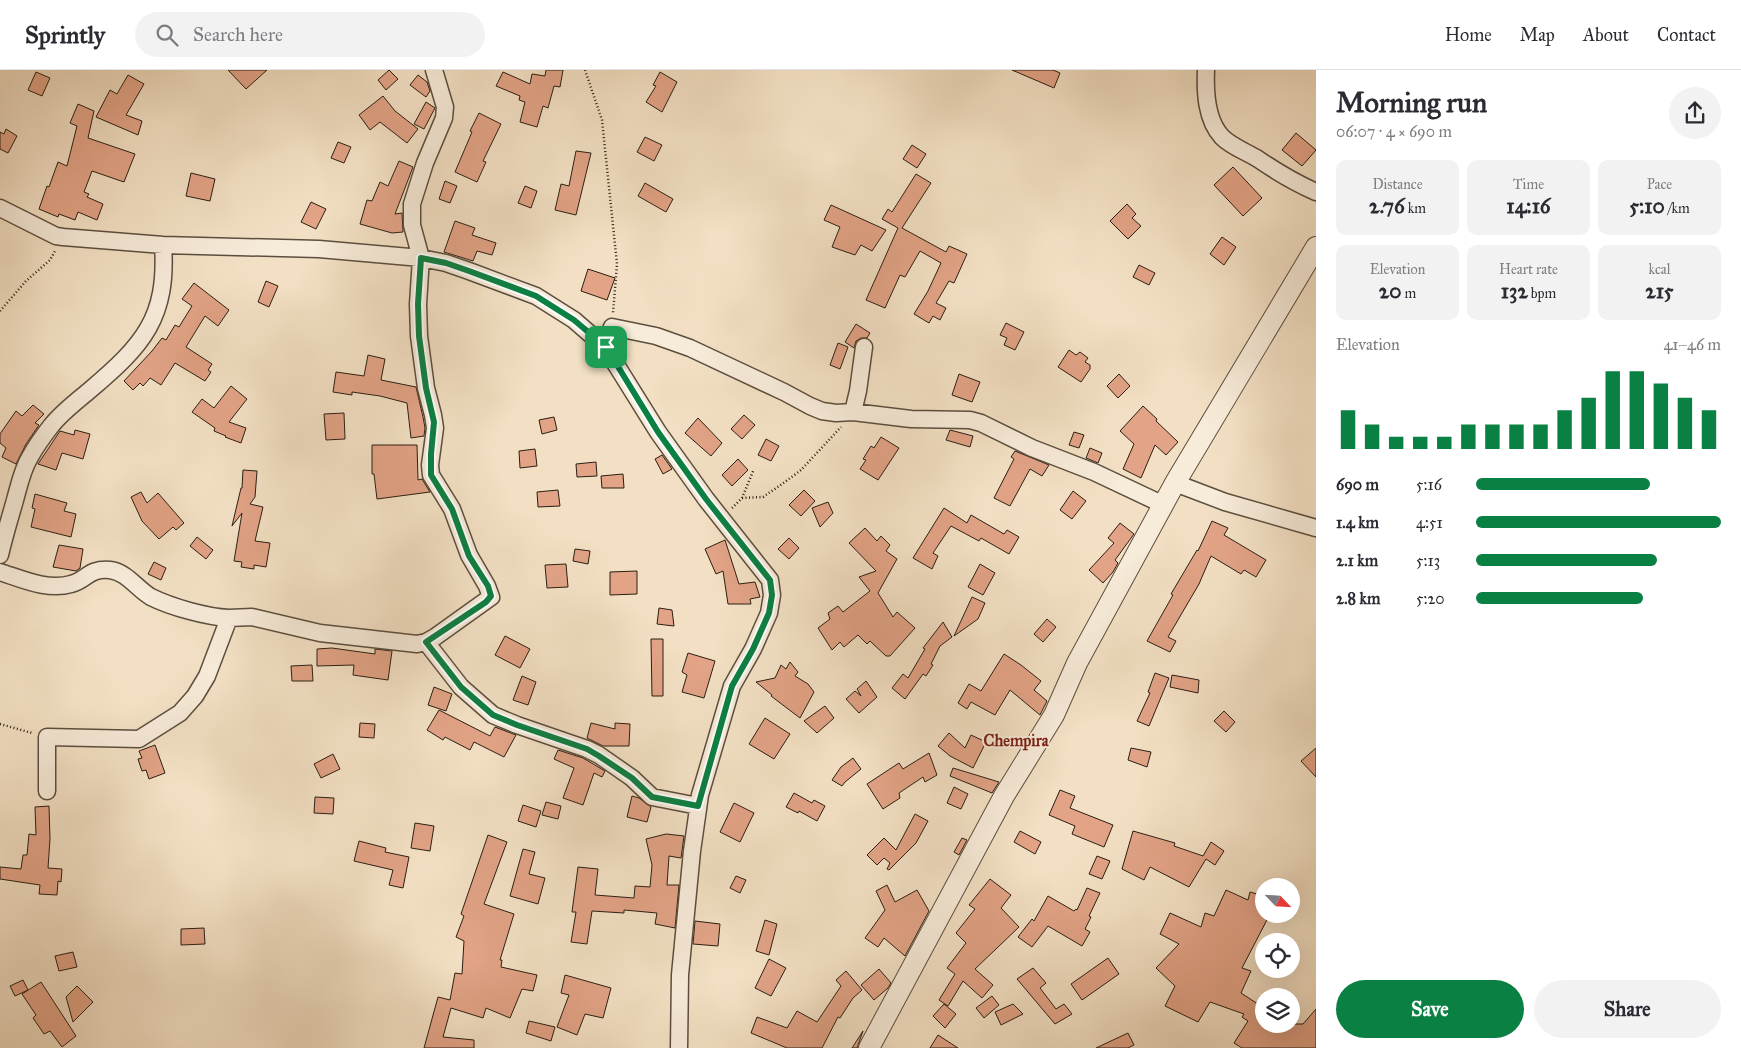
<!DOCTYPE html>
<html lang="en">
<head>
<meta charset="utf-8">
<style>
  body { margin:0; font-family:"IM FELL Great Primer",serif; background:#f2f2f3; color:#2b2b33; height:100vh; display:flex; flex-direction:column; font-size:19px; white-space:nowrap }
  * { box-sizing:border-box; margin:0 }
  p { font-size:16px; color:#7c7c81 }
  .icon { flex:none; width:28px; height:28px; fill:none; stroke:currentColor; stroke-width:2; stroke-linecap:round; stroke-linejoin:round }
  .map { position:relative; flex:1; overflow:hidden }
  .panel { display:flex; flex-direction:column; background:#fff; width:425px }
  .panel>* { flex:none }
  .needle { width:32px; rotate:115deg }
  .controls { position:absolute; left:1255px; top:808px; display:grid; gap:10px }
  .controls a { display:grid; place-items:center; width:45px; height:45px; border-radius:50%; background:#fff; box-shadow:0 5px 20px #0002; font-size:25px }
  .pin { position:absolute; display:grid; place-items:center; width:42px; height:42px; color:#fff; margin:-21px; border-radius:10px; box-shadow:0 2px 8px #0006 }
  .round { display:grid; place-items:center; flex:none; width:52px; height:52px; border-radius:26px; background:#f2f2f3 }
  .overview { display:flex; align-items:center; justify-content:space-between; height:85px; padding:0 20px }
  h1 { font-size:28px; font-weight:800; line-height:38px }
  .figures { display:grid; grid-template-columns:repeat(3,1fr); gap:8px; height:85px; padding:5px 20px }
  .figures div { display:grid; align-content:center; border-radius:10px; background:#f2f2f3; text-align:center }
  .figures b { font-size:21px; font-weight:800 }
  .figures small { font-size:14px; font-weight:400 }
  .figures p { font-size:14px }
  .chart { height:140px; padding:10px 20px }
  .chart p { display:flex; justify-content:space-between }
  .chart svg { width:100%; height:90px; margin-top:5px; stroke:#0b8043; stroke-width:6 }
  .cta { display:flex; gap:10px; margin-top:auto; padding:10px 20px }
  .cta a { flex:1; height:58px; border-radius:30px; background:#0b8043; color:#fff; font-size:20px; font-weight:800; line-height:58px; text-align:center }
  .cta a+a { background:#f2f2f3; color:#2b2b33 }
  ul { padding:0 20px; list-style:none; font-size:16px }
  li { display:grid; grid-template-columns:80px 60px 1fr; align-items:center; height:38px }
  li i { height:12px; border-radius:6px; background:#0b8043 }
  header { display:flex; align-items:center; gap:30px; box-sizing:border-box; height:70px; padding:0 25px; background:#fff; border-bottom:1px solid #e1e1e2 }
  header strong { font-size:24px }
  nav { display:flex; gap:28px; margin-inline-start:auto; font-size:18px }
  .search { width:350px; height:45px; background:#f2f2f3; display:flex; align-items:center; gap:12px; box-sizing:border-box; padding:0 18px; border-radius:28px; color:#7c7c81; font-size:19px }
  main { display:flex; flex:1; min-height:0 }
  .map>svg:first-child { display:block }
  .building { fill:#e2a386; stroke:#2a1e12 }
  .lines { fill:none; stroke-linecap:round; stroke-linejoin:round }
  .minor-casing { stroke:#5c4e3e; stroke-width:19 }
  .tertiary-casing { stroke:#5c4e3e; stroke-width:22 }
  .path { stroke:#2a1e12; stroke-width:2.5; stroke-dasharray:1 2.5; stroke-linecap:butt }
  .minor { stroke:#f7ebd9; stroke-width:16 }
  .tertiary { stroke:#f7ebd9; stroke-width:20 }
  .route-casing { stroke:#fff; stroke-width:10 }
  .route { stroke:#0b8043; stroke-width:6 }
  .labels { text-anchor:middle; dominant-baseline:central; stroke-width:4; stroke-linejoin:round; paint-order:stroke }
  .quarter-label { font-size:16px; font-weight:bold; fill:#7a1f14; stroke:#f7ebd9 }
</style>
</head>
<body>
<header>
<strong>Sprintly</strong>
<div class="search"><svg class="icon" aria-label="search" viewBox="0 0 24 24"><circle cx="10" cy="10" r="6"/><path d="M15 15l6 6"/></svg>Search here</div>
<nav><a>Home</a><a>Map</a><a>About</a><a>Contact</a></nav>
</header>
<main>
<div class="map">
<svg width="1316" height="978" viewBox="0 0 1316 978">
  <rect width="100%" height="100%" fill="#f3e0c4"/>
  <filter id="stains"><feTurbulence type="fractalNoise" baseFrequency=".004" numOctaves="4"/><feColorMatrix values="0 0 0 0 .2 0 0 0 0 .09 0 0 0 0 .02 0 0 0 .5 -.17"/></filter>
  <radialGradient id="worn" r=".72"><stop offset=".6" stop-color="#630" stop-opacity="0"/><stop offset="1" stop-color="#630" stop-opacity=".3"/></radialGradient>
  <path class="building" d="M228,0H267L246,19Z
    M389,0L398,9L386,20L378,10Z
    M546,0H563L560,17L554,16L548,38L543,36L537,57L520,52L525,32L519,30L520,26L496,16L503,2L530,14L532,4L545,6Z
    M1012,0H1053L1060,3L1054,18Z
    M36,2L50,8L42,26L28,20Z
    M660,2L677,12L662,42L646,32L656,16L653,15Z
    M128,5L144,14L126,45L142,51L138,65L96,47L110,20L117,24Z
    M418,5L427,12L430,21L426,27L410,15Z
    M383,26L395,41L418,59L407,73L380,52L370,60L359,45Z
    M426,32L435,38L424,59L414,54Z
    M78,34L94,41L88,68L135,84L124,112L92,101L84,122L89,124L87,127L103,134L97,150L78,142L75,150L59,144L58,147L39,139L47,116L49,117L58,92L67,96L77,56L70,53Z
    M479,43L501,54L483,91L486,92L477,112L455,102L472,62L470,61Z
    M6,59L17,66L8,83L0,79V62L4,64Z
    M1296,63L1316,80L1302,96L1282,80Z
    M645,67L662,75L654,91L637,82Z
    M338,72L351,77L344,93L331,88Z
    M912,75L926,84L917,98L903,89Z
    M576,81L591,83L576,145L555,140L561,114L569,116Z
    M399,91L413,97L395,144L402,143L403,162L392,163L360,154L367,130L372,131L380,112L388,116Z
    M1233,97L1262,128L1243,146L1214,115Z
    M191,103L215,109L210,131L186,126Z
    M916,104L931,113L902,158L946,182L949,176L967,184L954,213L949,211L936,233L946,238L940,250L933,246L929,253L914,244L928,221L941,193L920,181L905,207L900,205L885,238L866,230L898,158L882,149L888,139L892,142Z
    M445,111L457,116L450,133L439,129Z
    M645,113L673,129L666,142L638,126Z
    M525,116L537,121L531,138L518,133Z
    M311,132L326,139L316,159L301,152Z
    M1127,134L1136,144L1132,148L1141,156L1128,169L1110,151Z
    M831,135L886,160L872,181L861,175L855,185L832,177L840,157L824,150Z
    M455,151L475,158L472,165L496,173L492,185L477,181L473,191L444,182Z
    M1222,167L1236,177L1224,195L1210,184Z
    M1139,195L1155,203L1149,215L1133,207Z
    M588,199L615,208L607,230L581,221Z
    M266,211L278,216L269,237L258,232Z
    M194,213L229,240L218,256L205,246L186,277L212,294L208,300L211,302L205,311L175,293L161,315L150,308L143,316L140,313L133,320L124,311L152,281L162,268L166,270L175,255L179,257L192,236L182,229Z
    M1006,253L1024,262L1015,280L1004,275L1007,268L1000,265Z
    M856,254L870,263L867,268H861L856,271L854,278L845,272Z
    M838,273L848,277L840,299L830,295Z
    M1069,280L1076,285L1080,282L1088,288L1085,292L1090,295V299L1081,312L1058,297Z
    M368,285L385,289L381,310L416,317L423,347L425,358L424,366L411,368L407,333L380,326L352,322V325L333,322L336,302L364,306Z
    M959,304L980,312L972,332L952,325Z
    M1119,304L1130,316L1118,328L1107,316Z
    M231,316L247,329L229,352L246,358L241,373L225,367L226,366L214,361L215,358L192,342L202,329L214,338Z
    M33,335L44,344L35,353L39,355L26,374L16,394L2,387L6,378L0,373V364L16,341L22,346Z
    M1143,336L1157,349L1156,351L1178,372L1166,385L1155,375L1141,408L1123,399L1134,374L1120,361Z
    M344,343L345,369L326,370L324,344Z
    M744,345L755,355L742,369L731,359Z
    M554,347L557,360L542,364L539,350Z
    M698,348L722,373L711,386L685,363Z
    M75,360L90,364L83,389L62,383L56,400L38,394L60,361L74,365Z
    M950,360L973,366L970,377L946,370Z
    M1074,362L1084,365L1079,378L1069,375Z
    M881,367L899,378L878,410L860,399L866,390L863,389L871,376L874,378Z
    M766,369L779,376L771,391L758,385Z
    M372,375H417L418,410L422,409L430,422L377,429L374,404H372Z
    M1090,378L1102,383L1098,393L1086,388Z
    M535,379L537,396L520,398L519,381Z
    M1015,381L1049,395L1042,406L1030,399L1010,436L994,428L1014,389L1011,387Z
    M662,385L672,399L663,404L655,389Z
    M738,389L748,400L732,416L722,405Z
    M596,392L597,406L577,407L576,394Z
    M243,400L257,401L255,427L250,434L263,437L255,471L270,473L266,497L254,495V499L241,497L242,492L234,491L242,443L232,456L241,418H242Z
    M623,404L624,418H602L601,406Z
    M558,420L560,436L538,437L537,422Z
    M804,420L815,431L801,446L789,435Z
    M1073,421L1086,431L1072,449L1060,440Z
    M141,422L147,433L158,423L184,453L176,460L173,457L159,469L142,451L131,427Z
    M35,424L67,433L64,441L76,444L71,467L31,457L35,439L32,438Z
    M828,432L833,443L820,457L812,438Z
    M944,438L967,453L971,445L1004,464L1007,460L1019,467L1009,484L981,468L979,471L951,456L933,483L938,486L932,499L913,488Z
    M1212,451L1228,458L1224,465L1266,490L1256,507L1244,500L1241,504L1211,486L1199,514L1168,567L1176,571L1170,582L1147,571L1173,525L1171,524L1197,480L1198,481Z
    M1120,453L1134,464L1115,490L1118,493L1113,502L1103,513L1089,500L1114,473L1108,468Z
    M865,458L877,471L881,466L890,475L886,481L897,489L878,523L893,547L897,542L915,558L890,586H886L870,571L867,574L858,565L844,577L840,572L832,580L818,558L830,549L828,543L838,536L843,542L870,521L859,507L876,501L849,473Z
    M197,467L213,480L206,489L190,476Z
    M789,468L799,478L789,489L778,479Z
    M725,470L739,514L755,512L760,527L750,529L751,534H728L723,501L716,504L705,479Z
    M59,475L83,479L80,498L76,501L53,497Z
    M575,479L590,481L588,494L573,491Z
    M154,492L166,498L161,510L148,504Z
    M566,494L568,517L547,518L545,495Z
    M980,494L995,503L983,525L968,517Z
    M637,501V524L610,525V502Z
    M972,527L985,533L978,549L954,566Z
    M659,538L672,540L674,556L657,554Z
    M1047,549L1056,557L1043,572L1034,564Z
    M943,552L952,567L940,576L931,594L933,595L926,606L923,604L905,629L892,618L903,604L908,608L925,579L923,578Z
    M505,566L530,579L520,598L495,585Z
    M651,569H663V626H652Z
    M332,578L375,584V579L392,581L388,610L353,605L354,595L317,596V579Z
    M688,583L715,591L704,628L682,622L687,605L682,602Z
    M1004,584L1021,595L1041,611L1034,620L1047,631L1040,645L1010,620L995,645L971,632L967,639L958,633L969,614L981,621Z
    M790,592L798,602L795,606L808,614L814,622L800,648L771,626L772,625L756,612L775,608L781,595L786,599Z
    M312,595L313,611H292L291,596Z
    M1155,603L1169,608L1149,656L1137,651L1150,623L1148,622Z
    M1172,605L1199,610L1198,623L1170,617Z
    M522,606L536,612L528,635L513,630Z
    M866,611L877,627L859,643L846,629L855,621L861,626L857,619Z
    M434,617L452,624L446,641L428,635Z
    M825,636L834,648L817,663L804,651Z
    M439,640L490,666L495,657L516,665L504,687L474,672L470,680L445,667L443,670L427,660Z
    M1224,641L1235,652L1226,662L1214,651Z
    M765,648L790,664L774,689L749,674Z
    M360,653L375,654L374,668L359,667Z
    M591,653L615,659V653L630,654L629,676H603L587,668Z
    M949,663L965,678L971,665L986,672L973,698L950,686L938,676Z
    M155,675L165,703L149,709L146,700L142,701L138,689L142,688L139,681Z
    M1131,678L1151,682L1147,697L1128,690Z
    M1316,678V707L1301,691Z
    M558,680L583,688L605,701L602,707L594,703L583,735L563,728L574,698L554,689Z
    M929,683L937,705L925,712L923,707L899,723L900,728L883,739L867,714L899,693L903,699Z
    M333,684L340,699L321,708L314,694Z
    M853,688L861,699L845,712L842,716L832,710L841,697Z
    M953,698L999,712L992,723L950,706Z
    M954,717L968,724L961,739L947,733Z
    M1060,720L1075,726L1070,738L1113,755L1104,777L1072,764L1075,756L1049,745Z
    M794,723L812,733L814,730L825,736L817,751L799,741L798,743L786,737Z
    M632,726L639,728L651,737L647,752L627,747Z
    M315,727L334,728L333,744L314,743Z
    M546,732L561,736L558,749L542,745Z
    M734,733L754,743L740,772L720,762Z
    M523,735L541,741L536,757L518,751Z
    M49,736L50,769L48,798L62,799L61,812L58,811L57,825L39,824L40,815L0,809V797L21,799L23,785H27L29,764L36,765L35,737Z
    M915,744L928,751L916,773L889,800L887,799L890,793L884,788L877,795L867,785L884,768L896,780Z
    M415,753L434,756L430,781L411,778Z
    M1020,761L1041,772L1035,784L1014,772Z
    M1133,761L1175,773L1174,776L1203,786L1211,772L1224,781L1215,795L1206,789L1189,817L1150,797L1144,810L1122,799Z
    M666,764L684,766L681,788L669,786L667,815H679L675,858L655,854L657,843L624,840V843L592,841L587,874L571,872L576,842H572L578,797L598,799L595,825L634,828L635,816L650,817L652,795L646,769Z
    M488,765L507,772L484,834L514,844L500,890H502L501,897L537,905L533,921L522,919L510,948L486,938L483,948L451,938L443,967L474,970V978H424L438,927L450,930L455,903L462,904L464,871L456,867L464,846L461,844Z
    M962,768L967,770L959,785L954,782Z
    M359,771L386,778L385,782L409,787L403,818L389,815L393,800L354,791Z
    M523,779L535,782L529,804L545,808L538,834L510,826Z
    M1097,786L1110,791L1102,809L1089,804Z
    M736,806L746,810L740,823L730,818Z
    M990,809L1011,825L1001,838L1019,857L975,899L993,915L982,928L963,911L948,936L939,930L955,904L947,898L966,873L956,863L975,839L969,835Z
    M887,815L895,832L917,820L929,841L905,886L884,868L878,877L865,868L885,840L876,821Z
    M1087,818L1100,823L1089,846L1091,847L1085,859L1090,862L1082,876L1048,856L1032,877L1018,867L1032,849L1034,851L1048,826L1074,841L1076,839L1077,840Z
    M1226,820L1248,830L1250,822L1264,826V844H1270L1242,898L1251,901L1241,923L1264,938V954H1303L1316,939V978H1242L1234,973L1248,951L1242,947L1244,944L1210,932L1198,952L1165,936L1175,916L1156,898L1179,874L1160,864L1170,843L1201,857L1205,843L1214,846Z
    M765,850L777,854L769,885L756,881Z
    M695,851L720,854L718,876L693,874Z
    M204,858L205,874L181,875V859Z
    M73,882L77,897L59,901L55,886Z
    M1108,888L1119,904L1082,930L1071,914Z
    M769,889L786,898L771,926L755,918Z
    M1033,898L1046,913L1040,918L1056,939L1064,934L1072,944L1055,954L1017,909Z
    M879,899L891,913L888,918L874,930L861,915Z
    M846,901L862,920L853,928L840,948L838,947L822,978H787L751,963L757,947L787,958L797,941L817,952L841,916L836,910Z
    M565,905L611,918L603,948L585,944L577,965L557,957L569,925L561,923Z
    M23,910L28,920L15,926L10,916Z
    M41,912L76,966L62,977L50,961L44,964L33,948L36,945L22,924Z
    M77,916L93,932L73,952L66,927Z
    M992,926L999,935L984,948L976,938Z
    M944,934L956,944L945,958L933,946Z
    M1013,934L1023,944L1001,955L995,942Z
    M529,951L555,957L551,971L526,963Z
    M863,961L857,978H852Z
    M1128,963L1134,975L1128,978H1096Z
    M938,965L958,978H930Z"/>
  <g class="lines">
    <defs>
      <path id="minor" d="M1206,0C1205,22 1206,50 1222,67C1232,77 1247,82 1258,89C1277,102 1296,113 1316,122
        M0,138L56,166L63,167L163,175L319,179L421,188L446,193L469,201L536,226L574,250L605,277L658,362L706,429L770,510L772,525L769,543L753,579L732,616L700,725L692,781L680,905L679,978
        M605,277L612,257L656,266L690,278L784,322L810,336L822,341L836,343L853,342L911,349L970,350L981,353L1032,378L1094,402L1164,435
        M853,342L858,321L864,277
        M1175,413L1225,432L1316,458
        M0,485C4,467 10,448 15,430C19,416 22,400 30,387C36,376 44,365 51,356C62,342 77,331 90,320C143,275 168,248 163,175
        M0,502C22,509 48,521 71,514C87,510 88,498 110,500C127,502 137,519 151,527C171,537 207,547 229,548
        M426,572L461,617L493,645L517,655L587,679L599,685L632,708L652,727L698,736
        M47,721V667L139,669L180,643L195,626L207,606L229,548L252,547L320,563L417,574L426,572L435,567L491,527L487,516L469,485L452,439L431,405L430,395L435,358L433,345L426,318L419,266L418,234L421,188L412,155V134L425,93L444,48L445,37L434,0"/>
      <path id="tertiary" d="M869,978L1004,726L1054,645L1077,593L1175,413L1316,177"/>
    </defs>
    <use href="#minor" class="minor-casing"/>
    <use href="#tertiary" class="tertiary-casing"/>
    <path class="path" d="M585,0L602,50L617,194L613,243
      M0,241L26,211L50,190L55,181
      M742,428L763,427L785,412L801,400L841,357
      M732,438L742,428L754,399
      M0,654L32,663"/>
    <use href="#minor" class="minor"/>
    <use href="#tertiary" class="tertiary"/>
  </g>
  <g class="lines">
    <defs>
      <path id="route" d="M421,188L446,193L469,201L536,226L574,250L606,277L658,362L706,429L770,510L772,525L769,543L753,579L732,616L698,736L652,727L632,708L599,686L587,679L517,655L493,645L461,617L426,572L486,532L491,526L488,516L469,486L452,439L431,405V384L434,352L426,318L419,266L418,234Z"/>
    </defs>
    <use href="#route" class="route-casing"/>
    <use href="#route" class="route"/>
  </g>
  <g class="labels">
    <g class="quarter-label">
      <text x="1016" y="670">Chempira</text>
    </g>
  </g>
  <rect width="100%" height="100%" filter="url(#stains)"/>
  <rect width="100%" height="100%" fill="url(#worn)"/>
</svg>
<div class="controls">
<a><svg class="needle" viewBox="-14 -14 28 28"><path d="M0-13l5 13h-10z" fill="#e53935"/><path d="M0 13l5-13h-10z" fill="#7c7c81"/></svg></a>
<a><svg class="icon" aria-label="locate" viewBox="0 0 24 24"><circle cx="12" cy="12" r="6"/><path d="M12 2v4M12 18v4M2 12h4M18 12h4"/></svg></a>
<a><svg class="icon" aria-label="layers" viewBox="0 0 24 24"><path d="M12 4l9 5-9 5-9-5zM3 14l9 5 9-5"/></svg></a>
</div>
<div class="pin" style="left:606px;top:277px;background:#1e9e55"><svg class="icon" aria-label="arrive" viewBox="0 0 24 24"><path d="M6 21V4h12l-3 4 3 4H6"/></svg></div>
</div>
<section class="panel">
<div class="overview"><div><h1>Morning run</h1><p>06:07 · 4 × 690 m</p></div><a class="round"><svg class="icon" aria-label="share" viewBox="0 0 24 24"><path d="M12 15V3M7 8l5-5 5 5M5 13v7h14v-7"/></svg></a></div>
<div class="figures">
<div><p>Distance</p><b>2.76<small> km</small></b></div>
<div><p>Time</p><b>14:16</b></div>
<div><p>Pace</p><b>5:10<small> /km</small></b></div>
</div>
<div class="figures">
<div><p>Elevation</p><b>20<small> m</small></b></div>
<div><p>Heart rate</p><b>132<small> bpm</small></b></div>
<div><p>kcal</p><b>215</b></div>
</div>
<div class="chart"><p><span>Elevation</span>41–46 m</p>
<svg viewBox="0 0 160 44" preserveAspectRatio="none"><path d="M5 44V25M15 44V32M25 44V38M35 44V38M45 44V38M55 44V32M65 44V32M75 44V32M85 44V32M95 44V25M105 44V19M115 44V6M125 44V6M135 44V12M145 44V19M155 44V25"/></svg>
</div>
<ul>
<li><b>690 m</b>5:16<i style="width:71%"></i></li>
<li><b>1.4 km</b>4:51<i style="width:100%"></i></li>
<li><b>2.1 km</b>5:13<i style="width:74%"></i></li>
<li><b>2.8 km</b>5:20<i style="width:68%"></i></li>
</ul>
<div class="cta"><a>Save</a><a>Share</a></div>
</section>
</main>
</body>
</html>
